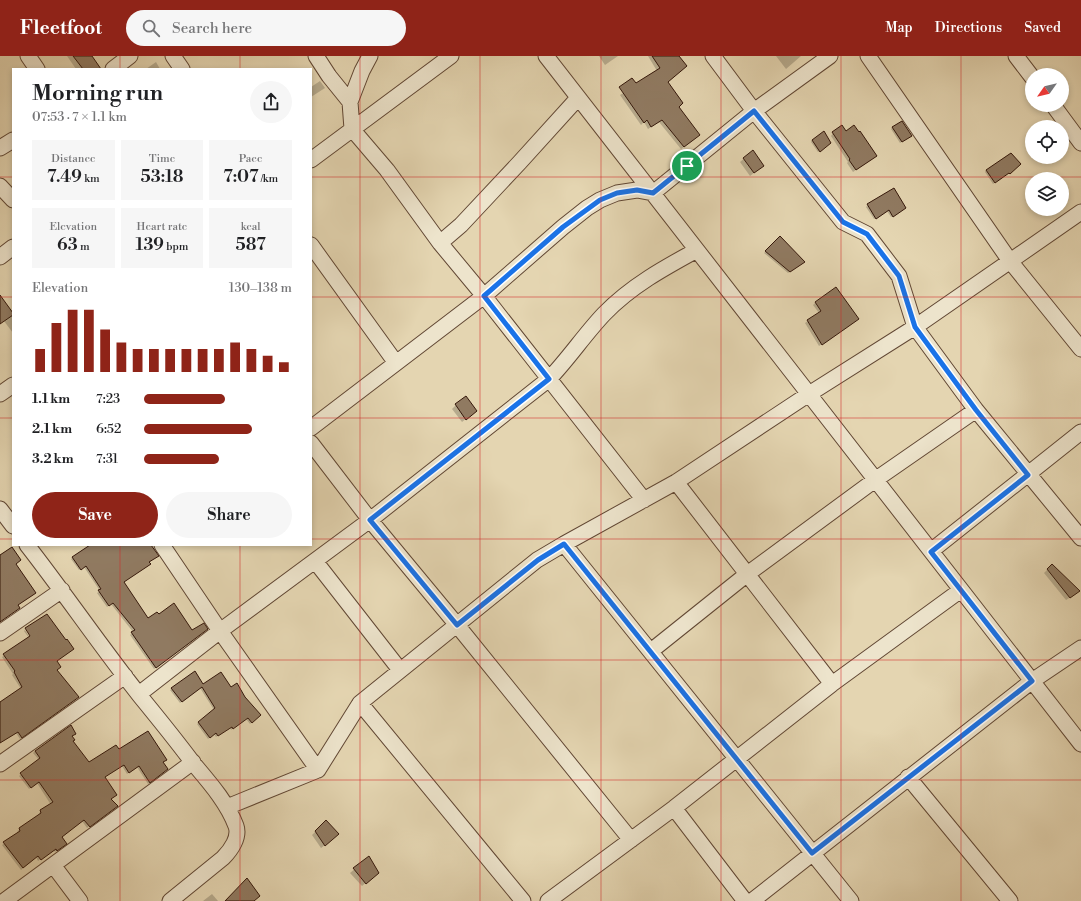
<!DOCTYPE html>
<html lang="en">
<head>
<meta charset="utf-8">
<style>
  body { margin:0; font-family:"Libre Bodoni",serif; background:#f6f6f6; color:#202124; height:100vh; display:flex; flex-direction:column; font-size:15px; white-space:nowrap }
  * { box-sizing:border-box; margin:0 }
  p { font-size:13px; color:#757577 }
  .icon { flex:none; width:22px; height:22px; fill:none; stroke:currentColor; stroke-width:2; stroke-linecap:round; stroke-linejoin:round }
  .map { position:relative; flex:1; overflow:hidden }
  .side { position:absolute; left:12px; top:12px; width:300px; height:478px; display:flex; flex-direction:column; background:#fff; border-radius:0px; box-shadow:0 2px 6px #0003 }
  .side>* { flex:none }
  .needle { width:26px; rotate:236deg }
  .controls { position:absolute; left:1025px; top:12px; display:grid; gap:8px }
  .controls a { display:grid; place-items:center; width:44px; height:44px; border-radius:50%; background:#fff; box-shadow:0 2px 6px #0003; font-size:20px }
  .pin { position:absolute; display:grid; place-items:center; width:34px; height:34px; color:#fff; margin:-17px; border:2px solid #fff; border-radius:50%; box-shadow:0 1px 4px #0007 }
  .round { display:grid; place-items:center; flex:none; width:42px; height:42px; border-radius:21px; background:#f6f6f6 }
  .head { display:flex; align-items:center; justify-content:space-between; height:68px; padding:0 20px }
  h1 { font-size:22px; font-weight:600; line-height:30px }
  .stats { display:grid; grid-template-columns:repeat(3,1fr); gap:6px; height:68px; padding:4px 20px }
  .stats div { display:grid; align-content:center; border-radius:0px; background:#f6f6f6; text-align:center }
  .stats b { font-size:17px; font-weight:600 }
  .stats small { font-size:11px; font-weight:400 }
  .stats p { font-size:11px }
  .chart { height:112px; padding:8px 20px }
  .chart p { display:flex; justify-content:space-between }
  .chart svg { width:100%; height:72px; margin-top:4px; stroke:#8f2418; stroke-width:6 }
  .button { display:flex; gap:8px; margin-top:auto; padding:8px 20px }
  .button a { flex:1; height:46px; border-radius:24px; background:#8f2418; color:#fff; font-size:16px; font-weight:600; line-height:46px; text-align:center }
  .button a+a { background:#f6f6f6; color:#202124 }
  ul { padding:0 20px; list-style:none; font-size:13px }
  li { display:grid; grid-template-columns:64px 48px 1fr; align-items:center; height:30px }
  li i { height:10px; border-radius:5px; background:#8f2418 }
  header { display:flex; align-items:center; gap:24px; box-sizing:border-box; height:56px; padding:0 20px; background:#8f2418; color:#fff }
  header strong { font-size:19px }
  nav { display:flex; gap:22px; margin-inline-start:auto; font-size:14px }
  .search { width:280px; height:36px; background:#f6f6f6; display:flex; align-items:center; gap:10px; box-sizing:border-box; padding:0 14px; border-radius:22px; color:#757577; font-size:15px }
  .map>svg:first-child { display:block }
  .shadow { fill:#0003 }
  .building { fill:#907a61; stroke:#35180b }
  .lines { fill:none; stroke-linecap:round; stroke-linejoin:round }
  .minor-casing { stroke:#614734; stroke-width:17 }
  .minor { stroke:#ede4cc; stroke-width:15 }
  .route-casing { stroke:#fff; stroke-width:8 }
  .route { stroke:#1a73e8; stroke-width:5 }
  .grid { fill:none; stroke:#d62828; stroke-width:1; stroke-opacity:0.55 }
</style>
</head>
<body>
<header>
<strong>Fleetfoot</strong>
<div class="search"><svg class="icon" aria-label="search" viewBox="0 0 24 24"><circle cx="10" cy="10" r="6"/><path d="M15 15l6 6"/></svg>Search here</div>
<nav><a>Map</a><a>Directions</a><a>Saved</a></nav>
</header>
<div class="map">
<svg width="1081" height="845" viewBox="0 0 1081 845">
  <rect width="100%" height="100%" fill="#e4d5b1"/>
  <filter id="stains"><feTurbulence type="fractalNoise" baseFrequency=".005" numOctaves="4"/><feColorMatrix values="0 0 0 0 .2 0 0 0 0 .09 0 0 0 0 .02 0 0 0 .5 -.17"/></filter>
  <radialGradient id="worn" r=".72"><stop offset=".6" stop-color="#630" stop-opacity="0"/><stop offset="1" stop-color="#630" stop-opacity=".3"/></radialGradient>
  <path class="shadow" d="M67,0H91V13H76Z
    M599,0H618L605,9Z
    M648,0H678L667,26L678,51L696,82L681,93L659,66L648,73L644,66L641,69L620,39L657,15Z
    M776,0H801L786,13Z
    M156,6L160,13H146Z
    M320,25L325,32L311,41V31Z
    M892,72L909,81L900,87L891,73Z
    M833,77H846L873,102L853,116L847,107L848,106L831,80Z
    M812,84L829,88L818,96L811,86Z
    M753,95L759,113L750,120L740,106Z
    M1019,108L1008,118H1007L993,128L985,116L986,114Z
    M868,149L904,153L891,161L887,155L874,163L866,151Z
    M780,182L802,207L788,217L764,197Z
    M0,241L11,256L13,255V277L4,265L0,267Z
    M816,246L855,265L819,290L805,267L819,257L813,249Z
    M456,349L476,355L462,366L452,353Z
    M91,489H146L155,502L123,527L148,563L192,576L205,575L154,613L130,579L133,576L111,548L107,551L97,537L100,535L84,511L79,514L71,503Z
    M1052,509L1076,538L1066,544L1044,517Z
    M25,574L32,585L56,605L60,611L56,615L76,643L20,683L16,677L0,687V648L21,633L12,619L13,618L2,601L29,582L24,575Z
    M203,629L231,632L245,642L259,659L250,668L246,663L231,674L230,671L216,681L214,678L208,683L197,668L214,654L200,632L180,647L170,634L172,633Z
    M71,670L75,678L71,681L72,685L88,707L118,695L165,704L162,707L165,715L148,728L137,711L127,718L122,710L104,721L110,743L115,752L87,772L82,765L61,781L63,790L55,796L53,794L38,805L36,801L21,814L2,789L19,777L17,775L19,774L22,779L40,759L39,757L51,749L37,727L29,733L19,720L39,704L33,697L35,695Z
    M326,765L334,782L321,792L312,779Z
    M369,801L374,820L362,830L350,817Z
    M212,838L218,845H203Z"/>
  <path class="building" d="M73,0H92L101,13H83Z
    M652,0H679L687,10L668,26L683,47L679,51L700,79L684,91L662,64L651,71L647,64L644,67L619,31L632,22L636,27L660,12Z
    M902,65L912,80L902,86L892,71Z
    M842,69L846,75L854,69L859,76L860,75L877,100L856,114L849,104L850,103L832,76Z
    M824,75L831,87L820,96L812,84Z
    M753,94L764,110L754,117L743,102Z
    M1011,97L1021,108L1010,118L1009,117L995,127L986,114Z
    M894,132L906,152L893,161L889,154L876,163L867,148Z
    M780,180L805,206L790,216L765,195Z
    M836,231L859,263L822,289L807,264L821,255L815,246Z
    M0,239L13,257V259L0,268Z
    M466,340L477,355L466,364L455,348Z
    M90,489H151L159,500L149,506L151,508L124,526L148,562L157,556L159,558L174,547L192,574L204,567L208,573L156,612L131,576L135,574L113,547L109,550L98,534L101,533L86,510L81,514L72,501Z
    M12,491L21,504L16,508L36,537L18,549L20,552L0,566V499Z
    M1052,508L1080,535L1070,542L1047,513Z
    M47,558L66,584L67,583L74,593L57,605L61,611L57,614L79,641L22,682L18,676L0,687V646L22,631L14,616L15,615L3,598L30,580L25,572Z
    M195,615L203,628L221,616L231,631L237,627L245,641L261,659L252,667L248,662L233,673L232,671L218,680L216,677L210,682L198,666L215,652L202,631L182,646L171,632Z
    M71,669L76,678L72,680L75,684L73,685L89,706L116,689L119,693L148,675L167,704L163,706L168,713L150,727L139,710L129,717L124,709L105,721L117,739L111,743L118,750L90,771L84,764L62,781L67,788L57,795L56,793L41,804L38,800L23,812L3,786L20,775L19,772L41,757L40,754L53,746L39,726L31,732L20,717L40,702L35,695Z
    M326,764L339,778L325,790L315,775Z
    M369,800L379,817L366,828L353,812Z
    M247,822L260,840L254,845H225Z"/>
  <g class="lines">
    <defs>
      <path id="minor" d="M28,0L37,13
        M173,0L182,13
        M316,0L329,20L350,46
        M370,0L362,15L350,46L352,73L387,114L440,187L484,240L644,444
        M546,0L1081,688
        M713,0L754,55L843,166L867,178L899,220L915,271L976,354L1081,482
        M868,0L1010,205L1081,293
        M1016,0L1032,21
        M113,13L130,0
        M1053,49L1081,87
        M0,92L13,84
        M311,104L451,0
        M0,130L13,144
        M440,187L461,169L520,106L578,42
        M311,189L396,307
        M0,201L13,191
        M0,338L13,329
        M311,372L484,240L563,171L587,152L600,144L617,137L637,134L653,137L754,55L830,0
        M311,387L370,464L457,569L631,784
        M676,426L832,628
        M0,453L13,470
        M564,488L851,845
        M27,489C66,539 101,591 140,640C158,662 176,684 193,707C209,726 227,746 236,770C240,781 231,794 223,802L170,845
        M162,489L220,575L318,714
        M931,495L1081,376
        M315,505L400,614
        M0,577L62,534
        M651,595L746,519L875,424L976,354
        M139,638L220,575L370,464L549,323C569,302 585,278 604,258C631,230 664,212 697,194
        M360,647L523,845
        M0,708L125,620
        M908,721L1010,845
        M227,751L318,714L360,647L537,504L564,488L676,426L809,338L915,271L1081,156
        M674,752L745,845
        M53,809L80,845
        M4,845L193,706
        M548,845L674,752L832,628L961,534
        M752,845L1032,625L1081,592"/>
    </defs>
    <use href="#minor" class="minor-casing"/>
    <use href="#minor" class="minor"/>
  </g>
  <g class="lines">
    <defs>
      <path id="route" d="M754,55L843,166L867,178L899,220L915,271L976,354L1028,419L931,496L1032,625L812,797L564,488L538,504L457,569L370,464L549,323L484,240L563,171L600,144L617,137L637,134L653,137Z"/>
    </defs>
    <use href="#route" class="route-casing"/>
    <use href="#route" class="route"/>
  </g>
  <path class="grid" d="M120,0V13M240,0V13M360,0V845M480,0V845M601,0V845M721,0V845M841,0V845M961,0V845M0,121H13M311,121H1081M0,241H13M311,241H1081M0,362H13M311,362H1081M0,483H13M311,483H1081M120,489V845M240,489V845M0,604H1081M0,724H1081"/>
  <rect width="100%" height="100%" filter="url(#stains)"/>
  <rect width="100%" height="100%" fill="url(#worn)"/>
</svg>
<div class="controls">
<a><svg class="needle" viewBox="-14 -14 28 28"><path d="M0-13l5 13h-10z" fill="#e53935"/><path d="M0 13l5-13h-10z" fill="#757577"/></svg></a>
<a><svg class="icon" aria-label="locate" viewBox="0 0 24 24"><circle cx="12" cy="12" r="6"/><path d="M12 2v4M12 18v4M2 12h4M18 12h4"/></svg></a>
<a><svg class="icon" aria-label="layers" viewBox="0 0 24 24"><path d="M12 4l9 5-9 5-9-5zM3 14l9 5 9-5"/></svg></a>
</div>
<div class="pin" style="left:687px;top:110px;background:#1e9e55"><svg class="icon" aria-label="arrive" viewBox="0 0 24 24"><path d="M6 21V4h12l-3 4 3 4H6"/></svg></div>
<section class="side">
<div class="head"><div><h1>Morning run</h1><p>07:53 · 7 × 1.1 km</p></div><a class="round"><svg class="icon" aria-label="share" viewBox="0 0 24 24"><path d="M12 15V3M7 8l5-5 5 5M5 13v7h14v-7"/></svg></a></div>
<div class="stats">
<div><p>Distance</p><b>7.49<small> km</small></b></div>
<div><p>Time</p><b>53:18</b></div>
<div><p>Pace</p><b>7:07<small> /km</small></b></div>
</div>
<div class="stats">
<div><p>Elevation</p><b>63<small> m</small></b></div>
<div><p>Heart rate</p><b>139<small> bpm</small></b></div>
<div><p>kcal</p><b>587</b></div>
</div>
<div class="chart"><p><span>Elevation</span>130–138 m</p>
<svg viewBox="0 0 160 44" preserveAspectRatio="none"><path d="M5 44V30M15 44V14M25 44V6M35 44V6M45 44V18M55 44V26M65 44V30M75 44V30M85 44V30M95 44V30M105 44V30M115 44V30M125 44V26M135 44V30M145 44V34M155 44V38"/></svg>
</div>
<ul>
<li><b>1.1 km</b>7:23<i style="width:55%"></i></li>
<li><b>2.1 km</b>6:52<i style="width:73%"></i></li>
<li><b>3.2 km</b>7:31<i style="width:51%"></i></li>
</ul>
<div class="button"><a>Save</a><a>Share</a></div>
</section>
</div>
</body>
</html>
